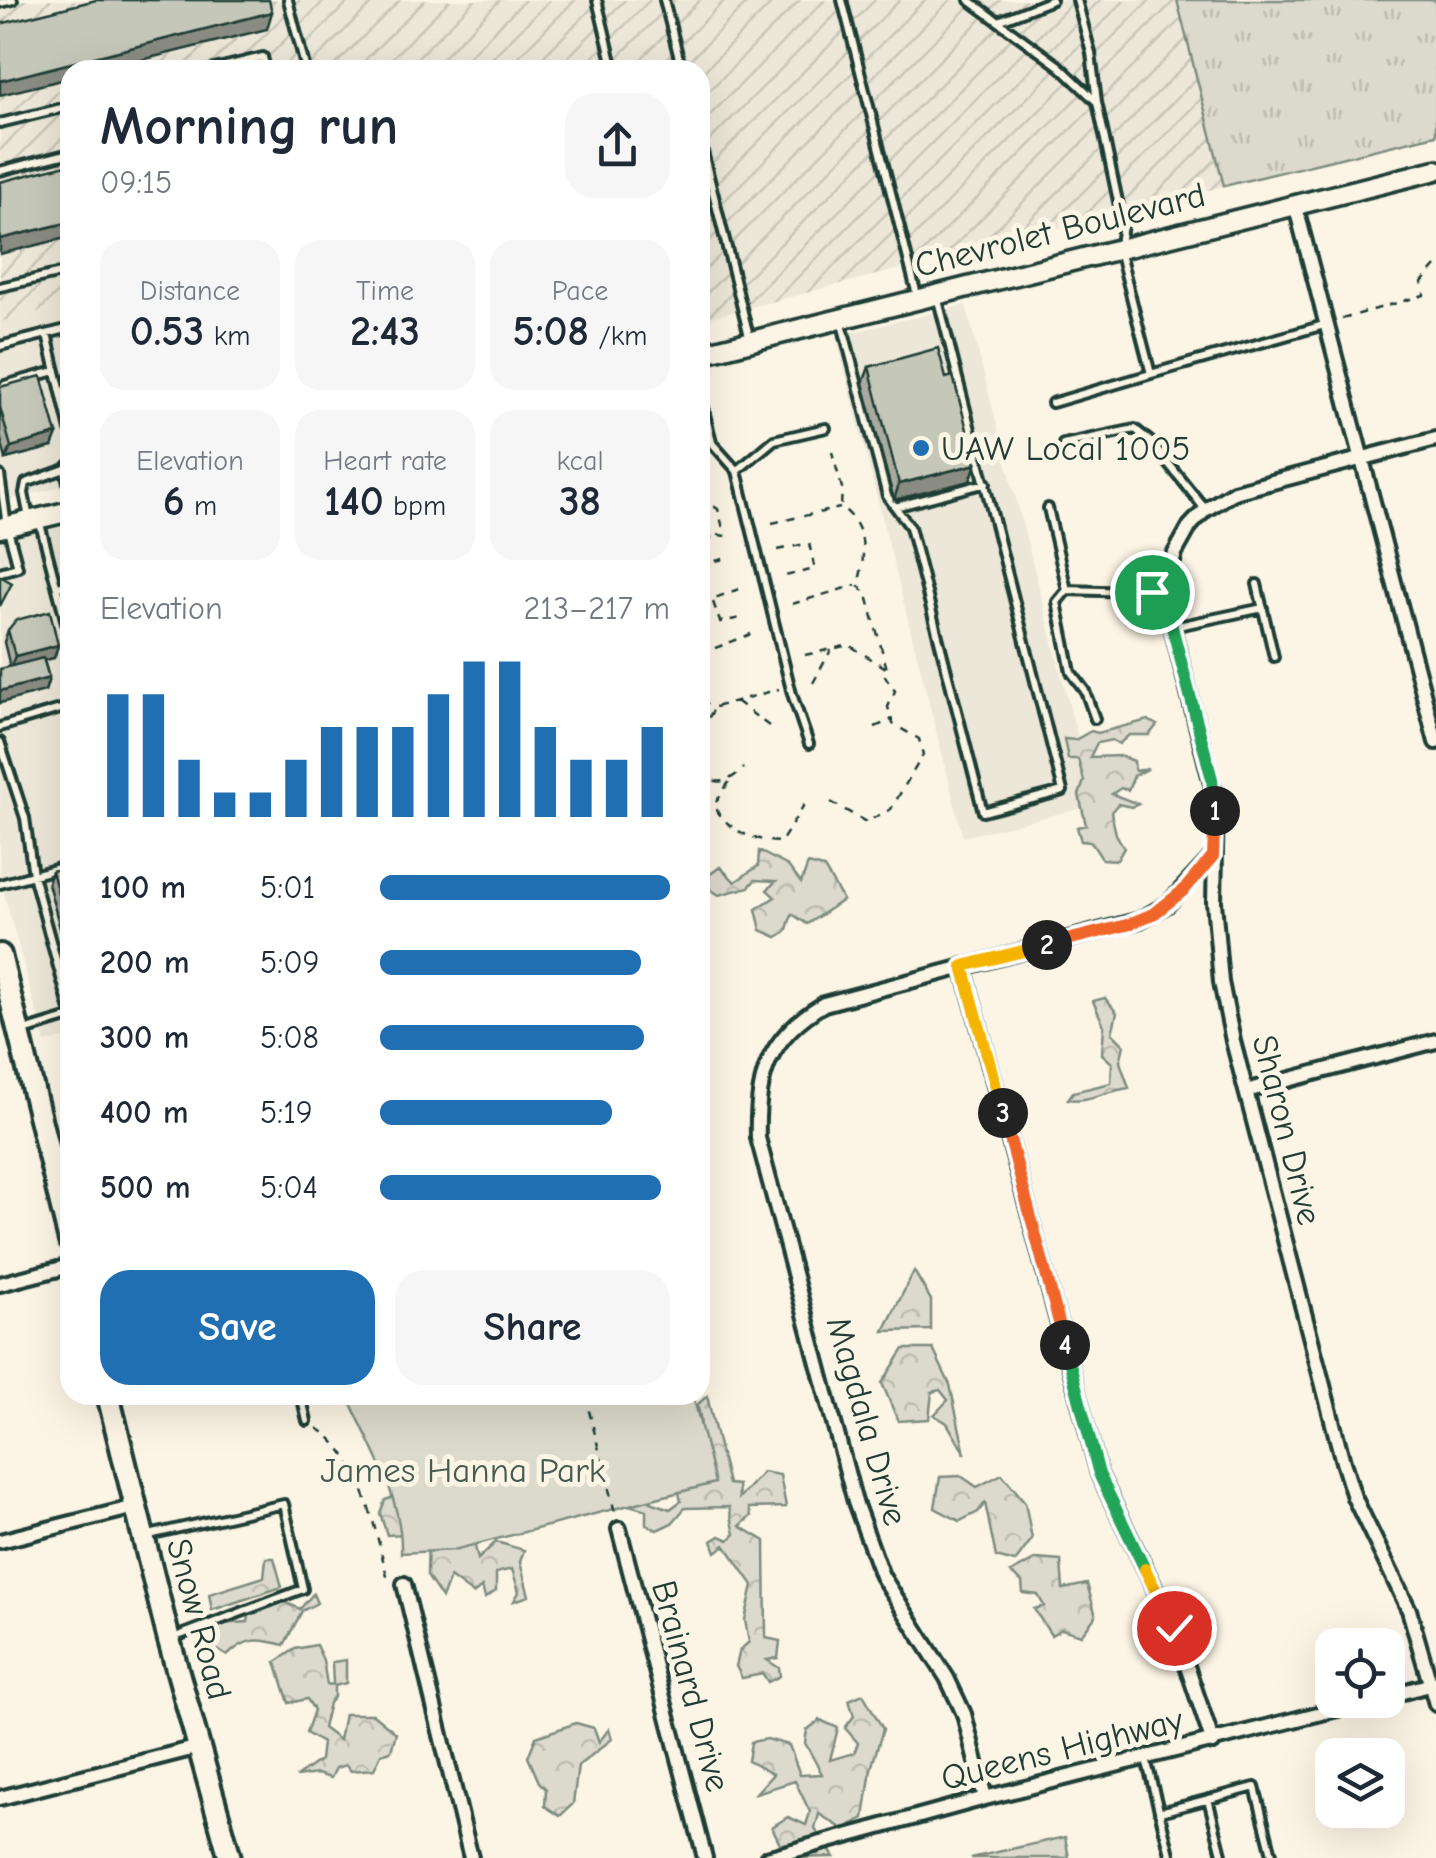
<!DOCTYPE html>
<html lang="en">
<head>
<meta charset="utf-8">
<style>
  body { margin:0; font-family:"Comic Neue",sans-serif; background:#f6f6f7; color:#1f2937; height:100vh; display:flex; flex-direction:column; font-size:38px; white-space:nowrap }
  * { box-sizing:border-box; margin:0 }
  p { font-size:32px; color:#747a83 }
  .icon { flex:none; width:55px; height:55px; fill:none; stroke:currentColor; stroke-width:2; stroke-linecap:round; stroke-linejoin:round }
  .map { position:relative; flex:1; overflow:hidden }
  .sheet { position:absolute; left:60px; top:60px; width:650px; height:1345px; display:flex; flex-direction:column; background:#fff; border-radius:30px; box-shadow:0 10px 40px #0002 }
  .sheet>* { flex:none }
  .fabs { position:absolute; left:1315px; top:1628px; display:grid; gap:20px }
  .fabs a { display:grid; place-items:center; width:90px; height:90px; border-radius:20px; background:#fff; box-shadow:0 10px 40px #0002; font-size:50px }
  .pin { position:absolute; display:grid; place-items:center; width:85px; height:85px; color:#fff; margin:-42px; border:5px solid #fff; border-radius:50%; box-shadow:0 2px 10px #0007 }
  .km { position:absolute; width:50px; height:50px; margin:-25px; border-radius:50%; background:#222; color:#fff; font-size:28px; line-height:50px; text-align:center }
  .round { display:grid; place-items:center; flex:none; width:105px; height:105px; border-radius:30px; background:#f6f6f7 }
  .head { display:flex; align-items:center; justify-content:space-between; height:170px; padding:0 40px }
  h1 { font-size:55px; font-weight:600; line-height:75px }
  .metrics { display:grid; grid-template-columns:repeat(3,1fr); gap:15px; height:170px; padding:10px 40px }
  .metrics div { display:grid; align-content:center; border-radius:25px; background:#f6f6f7; text-align:center }
  .metrics b { font-size:42px; font-weight:600 }
  .metrics small { font-size:28px; font-weight:400 }
  .metrics p { font-size:28px }
  .chart { height:280px; padding:20px 40px }
  .chart p { display:flex; justify-content:space-between }
  .chart svg { width:100%; height:180px; margin-top:10px; stroke:#1f6fb2; stroke-width:6 }
  .button { display:flex; gap:20px; margin-top:auto; padding:20px 40px }
  .button a { flex:1; height:115px; border-radius:30px; background:#1f6fb2; color:#fff; font-size:40px; font-weight:600; line-height:115px; text-align:center }
  .button a+a { background:#f6f6f7; color:#1f2937 }
  ul { padding:0 40px; list-style:none; font-size:32px }
  li { display:grid; grid-template-columns:160px 120px 1fr; align-items:center; height:75px }
  li i { height:25px; border-radius:12px; background:#1f6fb2 }
  .map>svg:first-child { display:block }
  .built { fill:#ece7d8 }
  .industrial { fill:url(#industrial-furrows) }
  .grass { fill:url(#grass-tufts); stroke:#7e8c80; stroke-width:2.5 }
  .forest { fill:url(#forest-crowns); stroke:#7e8c80; stroke-width:2.5 }
  .park { fill:#dcdacc; stroke:#7e8c80; stroke-width:2.5 }
  .lines { fill:none; stroke-linecap:round; stroke-linejoin:round }
  .service-casing { stroke:#1f3d34; stroke-width:14 }
  .minor-casing { stroke:#1f3d34; stroke-width:20 }
  .secondary-casing { stroke:#1f3d34; stroke-width:25 }
  .primary-casing { stroke:#1f3d34; stroke-width:28 }
  .path { stroke:#1f3d34; stroke-width:2.5; stroke-dasharray:8 8; stroke-linecap:butt }
  .service { stroke:#fcf5e5; stroke-width:6 }
  .minor { stroke:#fcf5e5; stroke-width:12 }
  .secondary { stroke:#fcf5e5; stroke-width:18 }
  .primary { stroke:#fcf5e5; stroke-width:20 }
  .wall { fill:#a9ab9f; stroke:#1f3d34; stroke-width:2.5 }
  .shaded-wall { fill:#8a8b82; stroke:#1f3d34; stroke-width:2.5 }
  .building { fill:#c5c7b9; stroke:#1f3d34; stroke-width:2.5 }
  .split-1-casing { stroke:#fff; stroke-width:20 }
  .split-2-casing { stroke:#fff; stroke-width:20 }
  .split-3-casing { stroke:#fff; stroke-width:20 }
  .split-4-casing { stroke:#fff; stroke-width:20 }
  .split-5-casing { stroke:#fff; stroke-width:20 }
  .split-6-casing { stroke:#fff; stroke-width:20 }
  .split-1 { stroke:#22a559; stroke-width:12 }
  .split-2 { stroke:#f0652b; stroke-width:12 }
  .split-3 { stroke:#f5b400; stroke-width:12 }
  .split-4 { stroke:#f0652b; stroke-width:12 }
  .split-5 { stroke:#22a559; stroke-width:12 }
  .split-6 { stroke:#f5b400; stroke-width:12 }
  .poi-dot { fill:#1f6fb2; stroke:#fcf5e5; stroke-width:4 }
  .labels { text-anchor:middle; dominant-baseline:central; stroke-width:10; stroke-linejoin:round; paint-order:stroke }
  .street-label { font-size:35px; fill:#1f3d34; stroke:#fcf5e5 }
  .poi-label { font-size:35px; fill:#1f3d34; stroke:#fcf5e5; text-anchor:start }
  .park-label { font-size:35px; fill:#455c52; stroke:#fcf5e5 }
</style>
</head>
<body>
<div class="map">
<svg width="1436" height="1858" viewBox="0 0 1436 1858">
  <defs>
    <pattern id="industrial-furrows" width="10" height="10" patternUnits="userSpaceOnUse" patternTransform="scale(2.5)"><rect width="10" height="10" fill="#ece7d8"/><path d="M-1 1l2-2M0 10L10 0M9 11l2-2" fill="none" stroke="#cac7ba"/></pattern>
    <pattern id="grass-tufts" width="24" height="20" patternUnits="userSpaceOnUse" patternTransform="scale(2.5)"><rect width="24" height="20" fill="#dcdacc"/><path d="M3 7l-1-3M5 7V3M7 7l1-3M15 17l-1-3M17 17v-4M19 17l1-3" fill="none" stroke="#bcbcb0"/></pattern>
    <pattern id="forest-crowns" width="20" height="18" patternUnits="userSpaceOnUse" patternTransform="scale(2.5)"><rect width="20" height="18" fill="#dcdacc"/><path d="M2 6a3 3 0 1 1 6 0M12 15a3 3 0 1 1 6 0" fill="none" stroke="#bcbcb0"/></pattern>
  </defs>
  <rect width="100%" height="100%" fill="#fcf5e5"/>
  <filter id="ink" filterUnits="userSpaceOnUse"><feTurbulence type="fractalNoise" baseFrequency=".01" numOctaves="2"/><feDisplacementMap in="SourceGraphic" scale="20" xChannelSelector="R" yChannelSelector="G"/><feConvolveMatrix kernelMatrix="1 2 1 2 8 2 1 2 1" color-interpolation-filters="sRGB"/></filter>
  <g filter="url(#ink)">
    <path class="built" d="M70,303V484L0,503V322Z
      M966,305L1095,805L963,837L836,336Z
      M70,520V1036L45,1043L0,879V536Z"/>
    <path class="industrial" d="M0,0H1177L1224,186L700,320V70H70V303L0,322Z"/>
    <path class="grass" d="M1177,0H1436V135L1224,186Z"/>
    <path class="forest" d="M1148,720L1157,725L1149,735H1129L1119,744L1112,740L1097,743L1090,757L1121,756L1134,761L1135,771L1148,769L1134,776L1128,790L1121,788L1112,794L1138,804L1131,807L1118,804L1111,812L1116,834L1124,848L1117,860L1102,859L1091,842L1081,841L1077,827L1086,825L1079,795L1084,781L1078,759H1068L1064,739L1075,740L1091,731L1098,733Z
      M759,851L788,866L801,883L808,864L824,868L843,900L807,924L792,914L786,932L777,937L761,930L756,909L775,897L767,890L776,881L755,880L749,887L719,895L707,887L705,878L720,867L735,882L758,866Z
      M1105,998L1117,1013L1112,1033L1124,1045L1120,1062L1129,1088C1110,1090 1085,1103 1068,1099L1073,1092L1111,1083L1112,1063L1102,1054L1104,1026L1093,1001Z
      M914,1271L931,1300V1330L884,1331Z
      M904,1349H933L950,1385L965,1454L947,1423L934,1415L948,1400L940,1390L932,1392L929,1419L898,1421L882,1383Z
      M440,1396L478,1559L496,1542L524,1550L520,1562L529,1596L514,1601L519,1592L512,1569L496,1573V1591L485,1598L482,1587L473,1594L450,1577L442,1598L427,1576L428,1533L387,1535L380,1513L385,1500L419,1488Z
      M707,1396L728,1484L738,1485L739,1498L763,1472L780,1475L786,1507L749,1508L751,1516L740,1526L765,1541L766,1638L780,1641L778,1658L767,1660L779,1668L780,1676L768,1682L763,1674L742,1678L736,1666L740,1650L749,1642L745,1620L753,1585L725,1545L716,1552L712,1541L720,1536L729,1540L735,1534L729,1507L685,1508L672,1523L657,1530L646,1524V1510L609,1499L659,1479L651,1502L670,1509L681,1501L675,1478C693,1450 708,1438 697,1405Z
      M1002,1474L1025,1502L1032,1539L1015,1562L996,1557L985,1503L978,1512L960,1521L935,1508L940,1477L961,1476L977,1487Z
      M266,1558H274L282,1587L212,1610L209,1594L264,1577Z
      M1036,1559L1061,1561L1063,1589L1087,1584L1096,1616L1081,1635L1062,1629L1051,1635L1034,1609L1044,1606L1038,1595L1023,1593L1022,1582L1011,1573Z
      M313,1594L317,1603L302,1611L284,1645C259,1638 246,1637 227,1656L200,1639L219,1624L248,1622L251,1604L282,1601L300,1609Z
      M316,1645L323,1660L327,1685L333,1684L332,1662L346,1660V1683L334,1686V1697L329,1703L323,1728L339,1740L344,1714H373L396,1733L391,1751L381,1754L374,1769L351,1771L346,1765L336,1768L331,1778L317,1774L296,1777L320,1760L322,1743L306,1733L314,1710L307,1699L289,1703L276,1662L295,1649Z
      M863,1694L883,1729L871,1769L864,1818L843,1829L819,1814L815,1829L834,1857L787,1858L772,1827L788,1817L806,1825L810,1812L795,1781L756,1793L773,1774L748,1761L751,1742L767,1739L789,1745L800,1775L822,1774L805,1743L807,1730L820,1720L838,1728L830,1760L854,1753L858,1743L845,1728L854,1716L849,1700Z
      M576,1723L594,1728L599,1742L609,1729L612,1739L578,1766L573,1804L560,1816L545,1806L546,1789L539,1782L528,1757L536,1737Z"/>
    <path class="park" d="M347,1395H693L715,1483L454,1550L401,1553C403,1497 369,1444 347,1395Z
      M1065,1837L1069,1858H971Z"/>
    <g class="lines">
      <defs>
        <path id="service" d="M288,0L306,70
          M597,0L614,70
          M664,0L682,70
          M842,0L918,299
          M969,0L1059,66L1097,102L1123,225L1119,250L1151,374L1324,325
          M1077,0L1091,53L1097,102
          M0,3L13,0
          M1001,20L1052,0
          M210,70L263,57L266,70
          M0,123L70,106
          M700,140L750,340
          M0,171L70,153
          M0,287L70,271
          M841,320L887,496L910,527L983,812L1063,791L937,296
          M47,334L70,430
          M0,346L70,328
          M0,389L5,385L55,371
          M700,394L712,442
          M1052,403L1151,374
          M700,437L712,443L737,471L792,694L809,744
          M1063,444L1135,429L1152,443L1205,509
          M65,469L70,492
          M737,471L774,440L826,428
          M0,475L7,526L18,567L0,572
          M895,507L986,483
          M1048,508L1067,590
          M29,518L24,493L26,483L65,469L70,464
          M39,520L70,638
          M1257,584L1274,657
          M58,587L70,584
          M1173,627L1263,608
          M1095,719L1085,691L1071,672L1057,602L1067,590L1167,593
          M0,727L70,706
          M0,742L25,818L33,875L70,1011
          M0,884L70,865
          M24,1031L70,1017
          M301,1395L307,1421
          M149,1535L284,1504L303,1589L170,1639
          M1146,1759L1171,1858
          M1208,1799L1223,1858
          M1160,1812L1255,1787L1273,1858"/>
        <path id="minor" d="M1295,204L1436,742
          M1436,439L1234,492L1205,510L1190,526L1175,553L1168,582L1172,627L1216,800L1214,902L1221,982L1233,1041L1343,1462L1354,1497L1409,1610L1436,1704
          M963,966L1099,1474L1174,1628L1213,1743
          M1246,1091L1436,1041
          M0,1284L70,1266
          M619,1529L705,1858
          M0,1541L135,1507
          M404,1584L471,1858
          M1388,1696L1436,1683
          M0,1798L199,1747
          M985,1798L964,1714L947,1678L882,1576L855,1502L758,1138C756,1076 768,1037 824,1004L1140,920L1168,904L1213,856
          M767,1858L985,1798L1373,1700"/>
        <path id="secondary" d="M700,354L1436,170
          M0,528L70,511"/>
        <path id="primary" d="M0,955L70,1241
          M108,1395L169,1640L230,1858"/>
      </defs>
      <use href="#service" class="service-casing"/>
      <use href="#minor" class="minor-casing"/>
      <use href="#secondary" class="secondary-casing"/>
      <use href="#primary" class="primary-casing"/>
      <path class="path" d="M1342,319L1424,295L1422,282L1436,266
        M700,498L718,509L725,536L713,534L700,555L710,562
        M772,523L840,508
        M778,550L809,543L815,569L785,576
        M700,565L731,557
        M739,589L712,599L720,622L746,617
        M792,604L856,585
        M700,654L751,634
        M805,655L849,645L886,668
        M813,683L831,650
        M700,702L715,707L779,689
        M737,702L769,726
        M875,727L891,720
        M700,731L714,709
        M700,774C720,786 727,783 744,768
        M729,782L714,805C727,831 753,841 781,842L805,803
        M831,802L866,822L891,809L923,755L919,739L893,724L888,707L895,691L885,676L887,669L867,595L858,585C866,556 867,526 841,507L842,488L832,452
        M585,1395L615,1513
        M317,1428C363,1456 376,1534 389,1584"/>
      <use href="#service" class="service"/>
      <use href="#minor" class="minor"/>
      <use href="#secondary" class="secondary"/>
      <use href="#primary" class="primary"/>
    </g>
    <path class="wall" d="M70,364V395L65,376Z
      M869,367L946,378L976,464L970,481L894,500L863,383Z
      M0,387L52,447L6,459L0,436Z
      M8,630L58,645L54,658L44,660L49,678L45,691L10,667L4,642Z
      M70,866V966L48,883L52,871Z"/>
    <path class="shaded-wall" d="M272,12L267,29L101,70H70V78L0,95V81Z
      M70,222V237L0,254V239Z
      M57,434L52,447L6,459L11,447Z
      M976,464L970,481L894,500L899,484Z
      M58,645L54,658L10,668L15,656Z
      M49,678L45,691L0,703V691Z"/>
    <path class="building" d="M96,0H269L272,12L0,81V24Z
      M70,164V222L0,239V182Z
      M938,348L946,378L953,376L976,464L899,484L869,367Z
      M41,376L57,434L11,447L0,407V387Z
      M0,576L12,583L0,606Z
      M50,611L58,645L15,656L8,630L16,620Z
      M43,658L49,678L0,691V669Z
      M70,866V937L52,871Z"/>
  </g>
  <g class="lines" filter="url(#ink)">
    <defs>
      <path id="split-1" d="M1152,592L1168,593L1172,627L1212,779L1215,811"/>
      <path id="split-2" d="M1047,945L1127,925L1155,913L1184,890L1213,856L1215,811"/>
      <path id="split-3" d="M1003,1113L963,966L1047,945"/>
      <path id="split-4" d="M1003,1113L1065,1345"/>
      <path id="split-5" d="M1065,1345L1099,1474L1145,1569"/>
      <path id="split-6" d="M1145,1569L1174,1628"/>
    </defs>
    <use href="#split-1" class="split-1-casing"/>
    <use href="#split-2" class="split-2-casing"/>
    <use href="#split-3" class="split-3-casing"/>
    <use href="#split-4" class="split-4-casing"/>
    <use href="#split-5" class="split-5-casing"/>
    <use href="#split-6" class="split-6-casing"/>
    <use href="#split-1" class="split-1"/>
    <use href="#split-2" class="split-2"/>
    <use href="#split-3" class="split-3"/>
    <use href="#split-4" class="split-4"/>
    <use href="#split-5" class="split-5"/>
    <use href="#split-6" class="split-6"/>
  </g>
  <circle class="poi-dot" cx="921" cy="448" r="10"/>
  <g class="labels">
    <g class="street-label">
      <text transform="translate(1060 230) rotate(-14)">Chevrolet Boulevard</text>
      <text transform="translate(1287 1130) rotate(76)">Sharon Drive</text>
      <text transform="translate(867 1421) rotate(74)">Magdala Drive</text>
      <text transform="translate(199 1619) rotate(75)">Snow Road</text>
      <text transform="translate(691 1686) rotate(75)">Brainard Drive</text>
      <text transform="translate(1062 1749) rotate(-14)">Queens Highway</text>
    </g>
    <g class="poi-label">
      <text x="941" y="448">UAW Local 1005</text>
    </g>
    <g class="park-label">
      <text x="463" y="1470">James Hanna Park</text>
    </g>
  </g>
</svg>
<div class="fabs">
<a><svg class="icon" aria-label="locate" viewBox="0 0 24 24"><circle cx="12" cy="12" r="6"/><path d="M12 2v4M12 18v4M2 12h4M18 12h4"/></svg></a>
<a><svg class="icon" aria-label="layers" viewBox="0 0 24 24"><path d="M12 4l9 5-9 5-9-5zM3 14l9 5 9-5"/></svg></a>
</div>
<div class="pin" style="left:1152px;top:592px;background:#1e9e55"><svg class="icon" aria-label="arrive" viewBox="0 0 24 24"><path d="M6 21V4h12l-3 4 3 4H6"/></svg></div>
<div class="pin" style="left:1174px;top:1628px;background:#d93025"><svg class="icon" aria-label="check" viewBox="0 0 24 24"><path d="M5 12l5 5 9-10"/></svg></div>
<b class="km" style="left:1215px;top:811px">1</b>
<b class="km" style="left:1047px;top:945px">2</b>
<b class="km" style="left:1003px;top:1113px">3</b>
<b class="km" style="left:1065px;top:1345px">4</b>
<section class="sheet">
<div class="head"><div><h1>Morning run</h1><p>09:15</p></div><a class="round"><svg class="icon" aria-label="share" viewBox="0 0 24 24"><path d="M12 15V3M7 8l5-5 5 5M5 13v7h14v-7"/></svg></a></div>
<div class="metrics">
<div><p>Distance</p><b>0.53<small> km</small></b></div>
<div><p>Time</p><b>2:43</b></div>
<div><p>Pace</p><b>5:08<small> /km</small></b></div>
</div>
<div class="metrics">
<div><p>Elevation</p><b>6<small> m</small></b></div>
<div><p>Heart rate</p><b>140<small> bpm</small></b></div>
<div><p>kcal</p><b>38</b></div>
</div>
<div class="chart"><p><span>Elevation</span>213–217 m</p>
<svg viewBox="0 0 160 44" preserveAspectRatio="none"><path d="M5 44V14M15 44V14M25 44V30M35 44V38M45 44V38M55 44V30M65 44V22M75 44V22M85 44V22M95 44V14M105 44V6M115 44V6M125 44V22M135 44V30M145 44V30M155 44V22"/></svg>
</div>
<ul>
<li><b>100 m</b>5:01<i style="width:100%"></i></li>
<li><b>200 m</b>5:09<i style="width:90%"></i></li>
<li><b>300 m</b>5:08<i style="width:91%"></i></li>
<li><b>400 m</b>5:19<i style="width:80%"></i></li>
<li><b>500 m</b>5:04<i style="width:97%"></i></li>
</ul>
<div class="button"><a>Save</a><a>Share</a></div>
</section>
</div>
</body>
</html>
